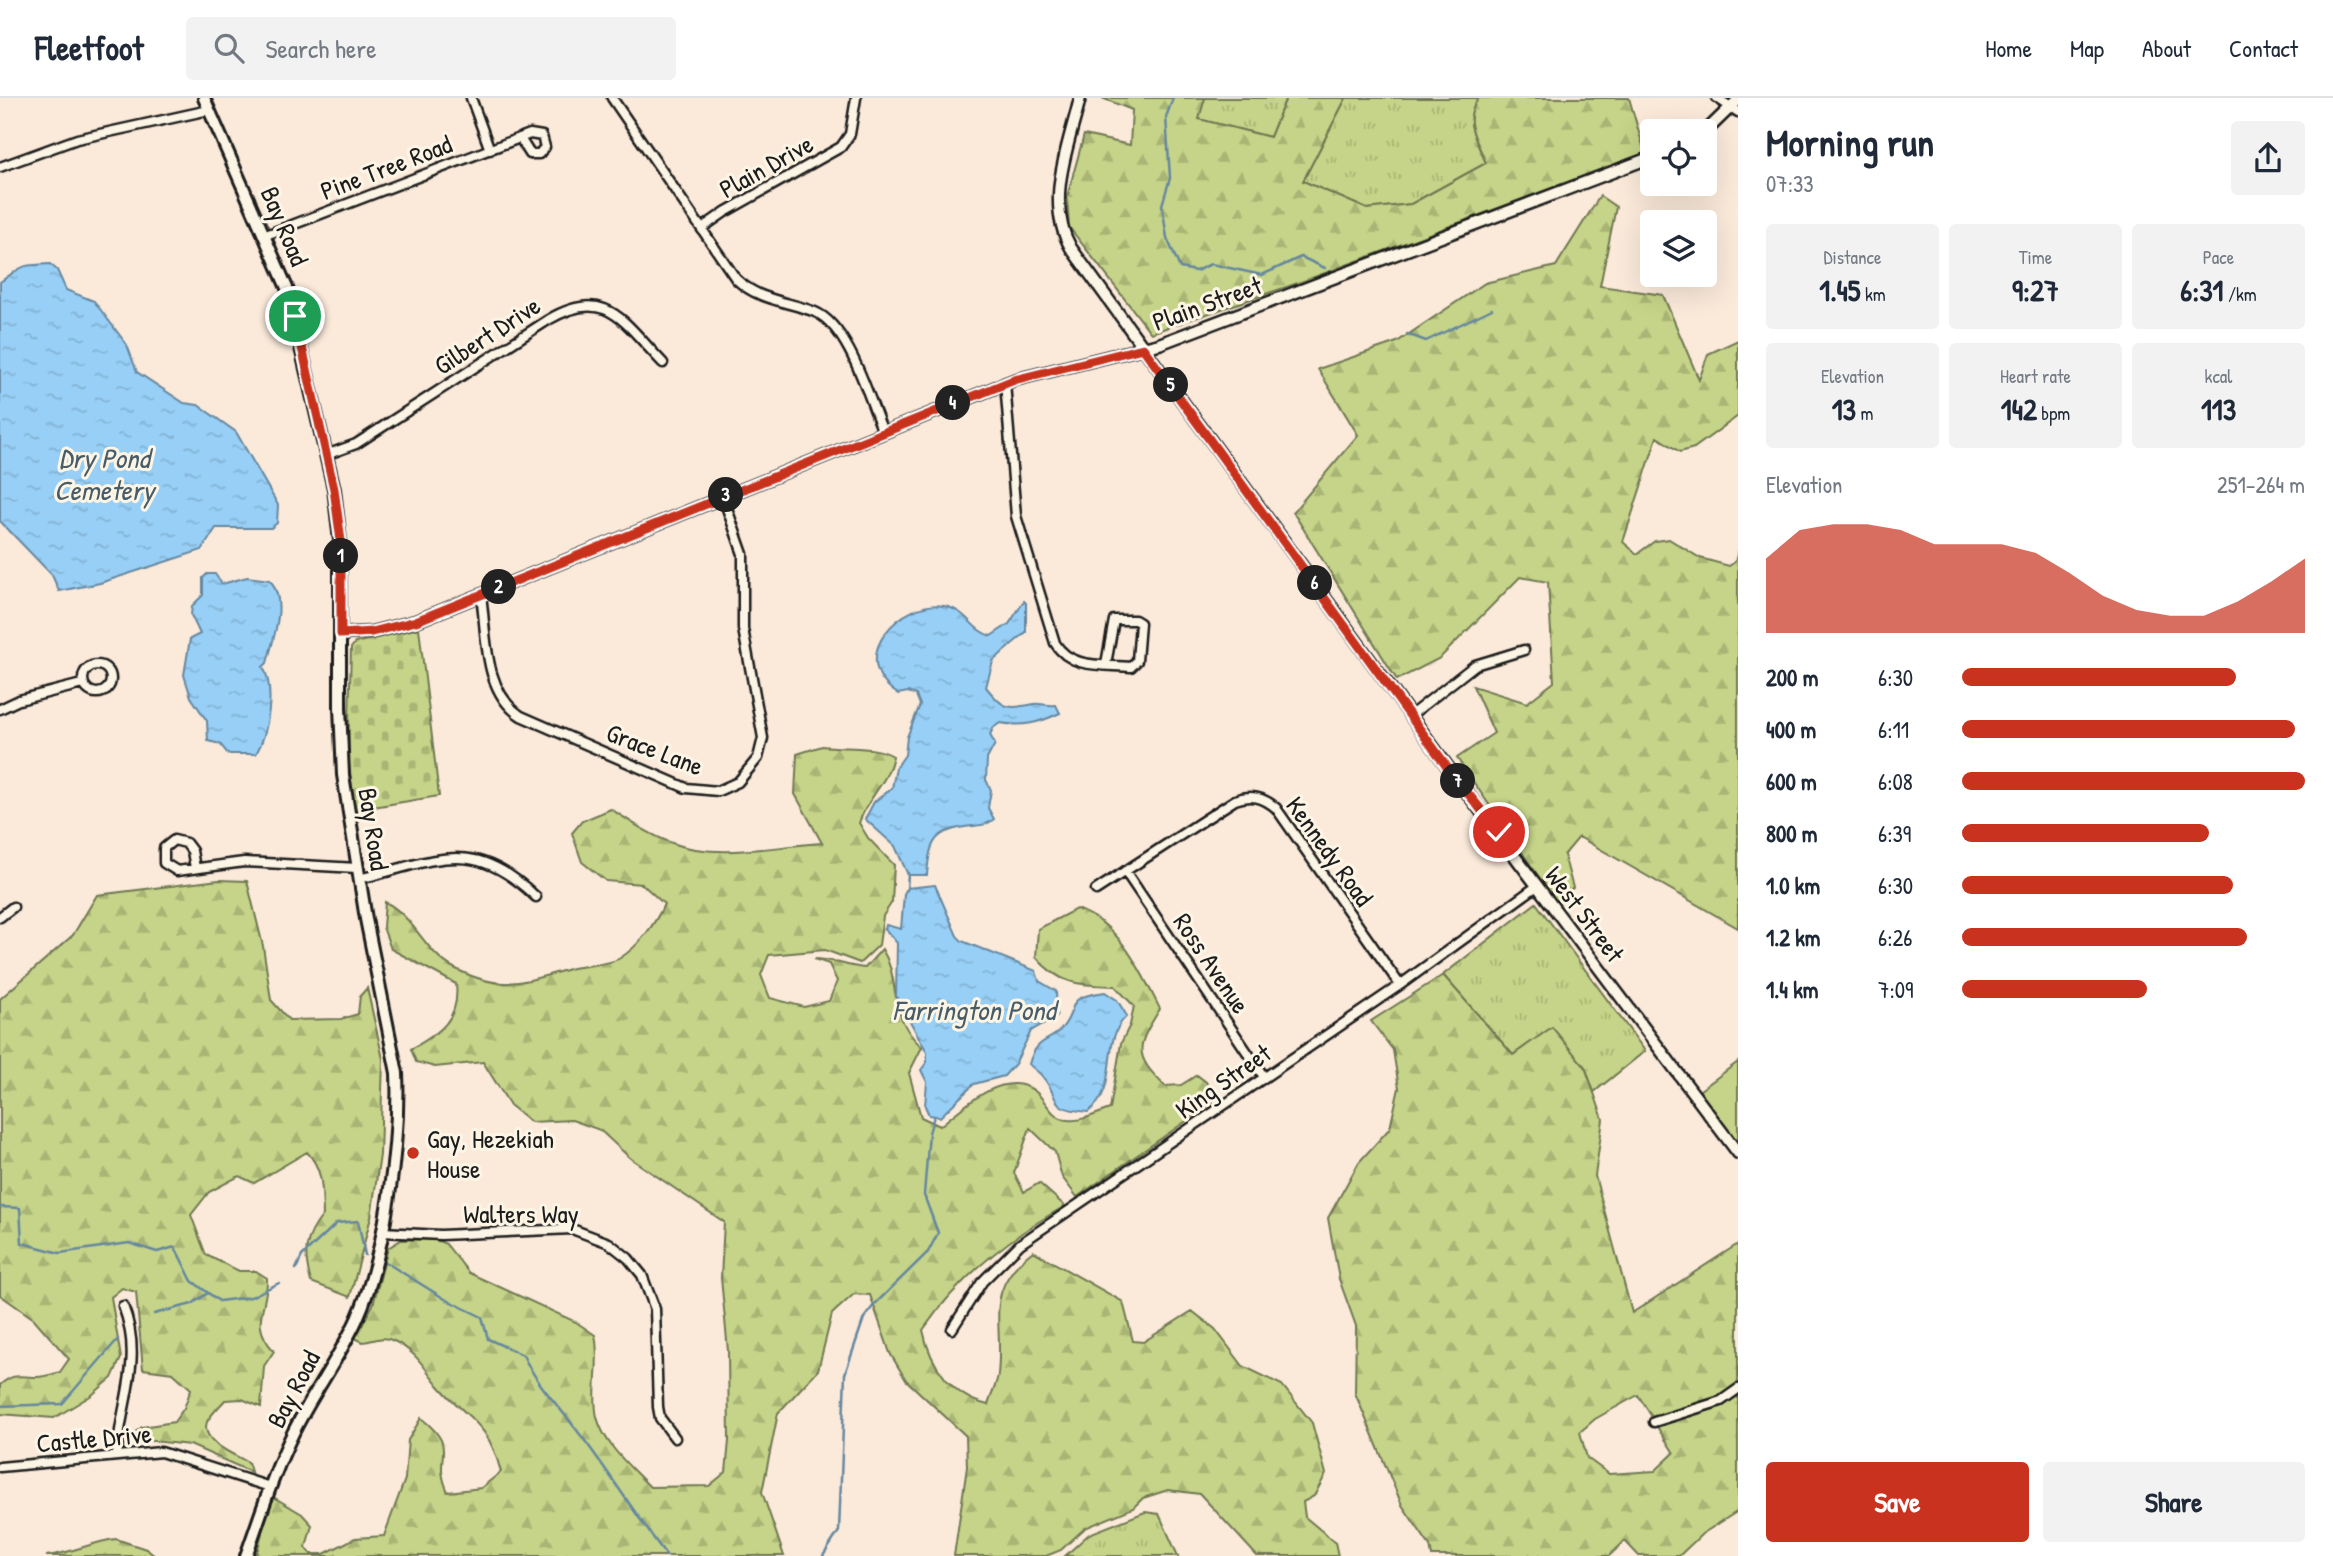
<!DOCTYPE html>
<html lang="en">
<head>
<meta charset="utf-8">
<style>
  body { margin:0; font-family:"Patrick Hand",sans-serif; background:#f2f2f3; color:#1f2937; height:100vh; display:flex; flex-direction:column; font-size:26px; white-space:nowrap }
  * { box-sizing:border-box; margin:0 }
  p { font-size:23px; color:#747a83 }
  .icon { flex:none; width:38px; height:38px; fill:none; stroke:currentColor; stroke-width:2; stroke-linecap:round; stroke-linejoin:round }
  .map { position:relative; flex:1; overflow:hidden }
  .panel { display:flex; flex-direction:column; background:#fff; width:595px }
  .panel>* { flex:none }
  .tools { position:absolute; left:1640px; top:21px; display:grid; gap:14px }
  .tools a { display:grid; place-items:center; width:77px; height:77px; border-radius:7px; background:#fff; box-shadow:0 7px 28px #0002; font-size:35px }
  .pin { position:absolute; display:grid; place-items:center; width:60px; height:60px; color:#fff; margin:-30px; border:4px solid #fff; border-radius:50%; box-shadow:0 2px 7px #0007 }
  .km { position:absolute; width:35px; height:35px; margin:-18px; border-radius:50%; background:#222; color:#fff; font-size:19px; line-height:35px; text-align:center }
  .round { display:grid; place-items:center; flex:none; width:74px; height:74px; border-radius:7px; background:#f2f2f3 }
  .summary { display:flex; align-items:center; justify-content:space-between; height:119px; padding:0 28px }
  h1 { font-size:38px; font-weight:800; line-height:52px }
  .figures { display:grid; grid-template-columns:repeat(3,1fr); gap:10px; height:119px; padding:7px 28px }
  .figures div { display:grid; align-content:center; border-radius:7px; background:#f2f2f3; text-align:center }
  .figures b { font-size:30px; font-weight:800 }
  .figures small { font-size:19px; font-weight:400 }
  .figures p { font-size:19px }
  .chart { height:196px; padding:14px 28px }
  .chart p { display:flex; justify-content:space-between }
  .chart svg { width:100%; height:126px; margin-top:7px; fill:#c8321e; opacity:.7 }
  .button { display:flex; gap:14px; margin-top:auto; padding:14px 28px }
  .button a { flex:1; height:80px; border-radius:7px; background:#c8321e; color:#fff; font-size:28px; font-weight:800; line-height:80px; text-align:center }
  .button a+a { background:#f2f2f3; color:#1f2937 }
  ul { padding:0 28px; list-style:none; font-size:23px }
  li { display:grid; grid-template-columns:112px 84px 1fr; align-items:center; height:52px }
  li i { height:18px; border-radius:9px; background:#c8321e }
  header { display:flex; align-items:center; gap:42px; box-sizing:border-box; height:98px; padding:0 35px; background:#fff; border-bottom:2px solid #e0e1e3 }
  header strong { font-size:33px }
  nav { display:flex; gap:38px; margin-inline-start:auto; font-size:24px }
  .search { width:490px; height:63px; background:#f2f2f3; display:flex; align-items:center; gap:18px; box-sizing:border-box; padding:0 24px; border-radius:7px; color:#747a83; font-size:26px }
  main { display:flex; flex:1; min-height:0 }
  .map>svg:first-child { display:block }
  .grass { fill:url(#grass-tufts); stroke:#707852; stroke-width:2 }
  .forest { fill:url(#forest-firs); stroke:#707852; stroke-width:2 }
  .cemetery { fill:url(#cemetery-stones); stroke:#707852; stroke-width:2 }
  .park { fill:#c5d488; stroke:#707852; stroke-width:2 }
  .water { fill:url(#water-ripples); stroke:#66879f; stroke-width:2 }
  .lines { fill:none; stroke-linecap:round; stroke-linejoin:round }
  .stream { stroke:#66879f; stroke-width:2.5 }
  .minor-casing { stroke:#1c1c1c; stroke-width:13 }
  .tertiary-casing { stroke:#1c1c1c; stroke-width:15 }
  .secondary-casing { stroke:#1c1c1c; stroke-width:16 }
  .minor { stroke:#fcf5e5; stroke-width:8 }
  .tertiary { stroke:#fcf5e5; stroke-width:10 }
  .secondary { stroke:#fcf5e5; stroke-width:10 }
  .route-casing { stroke:#fff; stroke-width:14 }
  .route { stroke:#c8321e; stroke-width:9 }
  .poi-dot { fill:#c8321e; stroke:#fcf5e5; stroke-width:2.5 }
  .labels { text-anchor:middle; dominant-baseline:central; stroke-width:6; stroke-linejoin:round; paint-order:stroke }
  .street-label { font-size:26px; fill:#1c1c1c; stroke:#fcf5e5 }
  .poi-label { font-size:26px; fill:#1c1c1c; stroke:#fcf5e5; text-anchor:start }
  .water-label { font-size:28px; font-style:italic; fill:#475b68; stroke:#fcf5e5 }
</style>
</head>
<body>
<header>
<strong>Fleetfoot</strong>
<div class="search"><svg class="icon" aria-label="search" viewBox="0 0 24 24"><circle cx="10" cy="10" r="6"/><path d="M15 15l6 6"/></svg>Search here</div>
<nav><a>Home</a><a>Map</a><a>About</a><a>Contact</a></nav>
</header>
<main>
<div class="map">
<svg width="1738" height="1458" viewBox="0 0 1738 1458">
  <defs>
    <pattern id="grass-tufts" width="24" height="20" patternUnits="userSpaceOnUse" patternTransform="scale(1.75)"><rect width="24" height="20" fill="#c5d488"/><path d="M3 7l-1-3M5 7V3M7 7l1-3M15 17l-1-3M17 17v-4M19 17l1-3" fill="none" stroke="#a9b575"/></pattern>
    <pattern id="forest-firs" width="22" height="20" patternUnits="userSpaceOnUse" patternTransform="scale(1.75)"><rect width="22" height="20" fill="#c5d488"/><path d="M5 1l3.5 6h-7zM16 11l3.5 6h-7z" fill="#a9b575"/></pattern>
    <pattern id="cemetery-stones" width="16" height="16" patternUnits="userSpaceOnUse" patternTransform="scale(1.75)"><rect width="16" height="16" fill="#c5d488"/><path d="M2 7V4a2 2 0 0 1 4 0v3zM10 15v-3a2 2 0 0 1 4 0v3z" fill="#a9b575"/></pattern>
    <pattern id="water-ripples" width="26" height="14" patternUnits="userSpaceOnUse" patternTransform="scale(1.75)"><rect width="26" height="14" fill="#97cff6"/><path d="M2 4q2-2 4 0t4 0M15 11q2-2 4 0t4 0" fill="none" stroke="#82b1d2"/></pattern>
  </defs>
  <rect width="100%" height="100%" fill="#fbeada"/>
  <filter id="ink" filterUnits="userSpaceOnUse"><feTurbulence type="fractalNoise" baseFrequency=".0143" numOctaves="2"/><feDisplacementMap in="SourceGraphic" scale="14" xChannelSelector="R" yChannelSelector="G"/><feConvolveMatrix kernelMatrix="1 2 1 2 8 2 1 2 1" color-interpolation-filters="sRGB"/></filter>
  <g filter="url(#ink)">
    <path class="grass" d="M1205,0H1286L1270,39L1198,21Z
      M1346,0H1479C1462,22 1476,42 1486,65L1411,106L1367,111L1303,83Z
      M1536,805L1645,953L1594,994L1585,969L1551,930L1513,957L1443,877Z
      M1145,1414L1159,1416L1178,1458H1065L1089,1436Z"/>
    <path class="forest" d="M1102,0H1205L1199,21L1270,39L1286,0H1346L1303,83L1367,111L1411,106L1486,65C1477,41 1461,23 1479,0H1629L1645,55L1301,184L1151,235L1069,129L1067,99L1084,37L1130,47L1132,12Z
      M1600,98L1616,109L1600,188L1663,197L1699,282L1708,256L1738,242V318L1694,350L1680,354L1657,339L1623,444L1637,456L1655,443L1669,441L1700,460L1729,468L1735,464L1738,453V830L1579,739L1564,757L1573,790L1556,804L1457,660L1494,635L1473,588L1527,605L1554,584L1548,484L1520,479L1440,560L1397,582L1293,414L1358,337L1318,271L1397,244L1485,185L1556,168Z
      M822,648C844,651 876,647 893,658C888,685 868,698 859,725L868,740L894,767L892,804L883,818L879,847L860,865L825,852L769,857L761,877L770,900L804,909L829,903L837,883L829,866L814,861C833,861 847,869 865,870L882,851C902,883 886,917 922,949L909,975L921,1019L940,1028C963,1009 1005,969 1036,994C1048,1005 1050,1019 1068,1022C1080,1024 1098,1015 1110,1011L1121,945L1130,927L1134,908L1115,888C1080,887 1059,887 1036,859L1038,831L1076,811C1119,824 1141,873 1160,911C1137,948 1132,956 1165,988L1181,987L1197,977L1206,984L1215,1003L1077,1099L1062,1079L1055,1054L1030,1030L1014,1075L1024,1094L1039,1085L1065,1108C1010,1139 959,1179 923,1232C930,1267 952,1299 988,1307C991,1297 997,1286 998,1276C1004,1222 982,1192 1033,1153L1123,1204L1133,1243L1143,1244L1192,1213L1215,1231L1243,1268L1282,1287L1312,1325L1326,1376L1314,1398L1303,1404L1305,1419L1335,1444L1338,1458H1257L1200,1396L1168,1392L1143,1400L1133,1410L1085,1430L1061,1452L1046,1458H954L967,1369L966,1338L906,1282L890,1255L870,1197L854,1196L832,1216L818,1272L778,1315L762,1394L784,1458H256L269,1408L275,1400L302,1416L312,1427L306,1449L311,1456H324L355,1440L384,1438L405,1381L408,1342L421,1320C462,1353 430,1355 448,1394L481,1390L501,1374C487,1322 471,1325 439,1288C424,1270 417,1254 394,1243C382,1237 375,1243 363,1244L355,1240L373,1207L388,1150L401,1142L434,1141L446,1146L469,1175L576,1224L595,1237C601,1264 591,1293 597,1319C604,1347 632,1370 650,1389L709,1388L726,1374L729,1343L728,1253L721,1180L724,1124L630,1060L600,1032L572,1022L531,1024L510,1007L483,964L435,969L416,964L411,951C440,935 460,921 456,886L391,851L383,829L385,804C414,818 425,855 454,870C504,896 524,883 573,870C587,867 609,867 620,860C638,849 656,825 664,806L642,786L606,783L582,764L572,735L582,723L611,711C631,724 650,737 672,745C717,762 775,748 822,745L795,696L797,656Z
      M219,782L247,783L263,848L271,902L289,922L341,921L358,916L360,898L367,890L383,961L380,1057L371,1119L350,1199L311,1184C303,1154 304,1141 323,1117C322,1093 324,1072 307,1054L254,1085L239,1078L209,1094L191,1117L206,1157L239,1173H256L267,1180C268,1212 248,1224 274,1253L264,1268L261,1309L242,1301L225,1302C220,1308 210,1317 207,1324C200,1344 235,1357 248,1364L251,1374L190,1347L135,1341L133,1336L142,1329L174,1324L184,1310L191,1291L173,1275L143,1271L136,1194L122,1190L111,1199L121,1260L112,1280L92,1297L54,1320L0,1316V1287C14,1274 20,1279 37,1279C44,1279 53,1276 60,1274L69,1261L34,1221L0,1197V901L73,837L97,797Z
      M1443,877L1513,957L1552,929L1585,969L1603,1021L1595,1078L1632,1215L1738,1146V1290L1721,1301L1654,1322L1638,1297L1595,1321L1580,1334L1587,1360L1609,1376L1655,1373L1674,1355L1654,1324L1721,1303L1738,1291V1413L1702,1436L1679,1458H1639L1625,1443L1609,1458H1432L1430,1448L1402,1407L1355,1295L1356,1228L1339,1181L1328,1120L1359,1064L1390,1030L1399,990L1393,952L1371,923Z
      M116,1441L146,1451L155,1458H46C70,1456 91,1444 116,1441Z"/>
    <path class="cemetery" d="M419,530L439,698L355,712L348,659L351,550L355,545Z"/>
    <path class="park" d="M1738,964V1045L1699,993Z"/>
    <path class="water" d="M50,166L57,172L66,192L94,203L127,247L137,274L184,305L198,307L236,334L278,407L277,425L271,430H216L202,452L100,485L59,493L52,477L0,423V184C23,168 19,167 50,166Z
      M207,476H215L222,486L247,479L270,482C288,504 273,541 267,565L263,569C275,590 269,634 256,656H228L220,646L208,643L207,623L191,599L184,577L190,541L200,536L191,517L192,508L203,497V480Z
      M1024,503L1026,505V534L993,563L986,589C1005,612 1006,611 1034,606C1040,605 1048,608 1056,607L1060,615C1039,625 1023,629 1000,625L993,630L990,637L995,646L987,661L986,682L991,692L988,710L994,721C987,727 982,727 973,728C934,732 930,742 927,777H908L895,748L865,721L874,704L892,690L896,670L905,657L907,639L920,607L916,597L908,594L898,596C842,559 905,500 944,508C969,513 970,532 991,538L1009,526Z
      M935,787L957,838L962,843L1036,873L1039,883L1056,893L1057,918L1031,933L1015,966L1004,978L974,986L940,1019L929,1017L925,1008L927,984L921,972L927,964V954L896,898L897,845L885,831L886,827L901,831L904,796L907,790Z
      M1105,894L1117,902L1127,918C1099,942 1121,991 1088,1014C1045,1010 1062,1001 1042,978C1038,973 1033,971 1029,966C1037,938 1050,945 1062,930C1081,906 1062,900 1105,894Z"/>
    <g class="lines">
      <path class="stream" d="M1173,0L1166,19L1170,80L1162,107L1167,140L1180,170L1196,173L1211,166L1262,177L1301,159L1325,170
        M1407,236L1426,243L1492,211
        M907,792L908,775
        M0,1109L20,1110L22,1145L60,1155L129,1145L157,1154L175,1149L192,1183L219,1203L251,1199L279,1185
        M382,1162L445,1201L482,1219L488,1241L523,1257C537,1287 559,1308 579,1335C610,1375 636,1418 667,1458
        M296,1171L302,1158L337,1125L358,1123L365,1157
        M154,1216L192,1206L208,1195
        M0,1308L62,1306L118,1241
        M823,1458L839,1433L845,1276L864,1220L874,1207L928,1154L938,1135L924,1097L929,1035L934,1018"/>
      <defs>
        <path id="minor" d="M471,0L490,52
          M612,0L736,181C759,203 787,203 815,214C849,228 869,301 883,334
          M1717,0L1738,14
          M0,69L77,41L209,12
          M702,130L725,114L841,49L850,36L856,0
          M266,137L530,36L542,38L545,49L539,56H530L520,40
          M1005,285L1016,418L1055,545C1071,572 1104,566 1131,569L1137,563L1140,525L1135,522H1114L1106,566
          M326,357L356,346L548,222C607,187 624,225 663,265
          M481,497C487,538 483,593 521,618L686,690L718,693L738,684L758,660L763,640L743,531V456L723,399
          M83 581a14 14 0 1 1 28 0a14 14 0 1 1-28 0Z
          M0,611L19,602L82,586
          M1411,617L1475,567L1524,552
          M195,770L192,753L186,745L174,742L164,750V765L177,773L244,764L357,770
          M1125,773L1264,979
          M359,781C436,763 472,737 536,799
          M1096,792L1235,702C1251,696 1263,699 1276,710L1400,887
          M0,819L13,809
          M382,1134L441,1137L572,1131L609,1145L628,1160L642,1177L655,1211L658,1309L660,1320L675,1340
          M952,1231L982,1184L1020,1146L1400,887L1537,788
          M1654,1324L1721,1303L1738,1291
          M117,1356C121,1302 144,1261 123,1208
          M0,1369L161,1354L270,1389"/>
        <path id="tertiary" d="M1080,0C1069,48 1044,103 1071,150L1450,672L1738,1055
          M1704,35L1738,2
          M341,536L372,534L416,523L1014,282L1159,246L1652,59"/>
        <path id="secondary" d="M204,0L287,190L334,391L340,443V609L343,677L366,821L397,975C400,1043 385,1159 357,1221C339,1260 313,1295 294,1333C274,1373 261,1416 246,1458"/>
      </defs>
      <use href="#minor" class="minor-casing"/>
      <use href="#tertiary" class="tertiary-casing"/>
      <use href="#secondary" class="secondary-casing"/>
      <use href="#minor" class="minor"/>
      <use href="#tertiary" class="tertiary"/>
      <use href="#secondary" class="secondary"/>
    </g>
  </g>
  <g class="lines" filter="url(#ink)">
    <defs>
      <path id="route" d="M295,218L334,391L341,443V536L372,534L416,523L1014,282L1143,250L1450,673L1499,734"/>
    </defs>
    <use href="#route" class="route-casing"/>
    <use href="#route" class="route"/>
  </g>
  <circle class="poi-dot" cx="413" cy="1055" r="7"/>
  <g class="labels">
    <g class="street-label">
      <text transform="translate(766 68) rotate(-29)">Plain Drive</text>
      <text transform="translate(386 69) rotate(-21)">Pine Tree Road</text>
      <text transform="translate(285 128) rotate(67)">Bay Road</text>
      <text transform="translate(1207 205) rotate(-20)">Plain Street</text>
      <text transform="translate(487 237) rotate(-33)">Gilbert Drive</text>
      <text transform="translate(655 651) rotate(21)">Grace Lane</text>
      <text transform="translate(374 731) rotate(81)">Bay Road</text>
      <text transform="translate(1330 753) rotate(54)">Kennedy Road</text>
      <text transform="translate(1585 816) rotate(53)">West Street</text>
      <text transform="translate(1212 865) rotate(56)">Ross Avenue</text>
      <text transform="translate(1223 983) rotate(-35)">King Street</text>
      <text x="521" y="1115">Walters Way</text>
      <text transform="translate(293 1291) rotate(-62)">Bay Road</text>
      <text transform="translate(94 1340) rotate(-5)">Castle Drive</text>
    </g>
    <g class="poi-label">
      <text x="427" y="1040">Gay, Hezekiah<tspan x="427" dy="30">House</tspan></text>
    </g>
    <g class="water-label">
      <text x="104" y="360">Dry Pond<tspan x="104" dy="32">Cemetery</tspan></text>
      <text x="974" y="912">Farrington Pond</text>
    </g>
  </g>
</svg>
<div class="tools">
<a><svg class="icon" aria-label="locate" viewBox="0 0 24 24"><circle cx="12" cy="12" r="6"/><path d="M12 2v4M12 18v4M2 12h4M18 12h4"/></svg></a>
<a><svg class="icon" aria-label="layers" viewBox="0 0 24 24"><path d="M12 4l9 5-9 5-9-5zM3 14l9 5 9-5"/></svg></a>
</div>
<div class="pin" style="left:295px;top:218px;background:#1e9e55"><svg class="icon" aria-label="arrive" viewBox="0 0 24 24"><path d="M6 21V4h12l-3 4 3 4H6"/></svg></div>
<div class="pin" style="left:1499px;top:734px;background:#d93025"><svg class="icon" aria-label="check" viewBox="0 0 24 24"><path d="M5 12l5 5 9-10"/></svg></div>
<b class="km" style="left:341px;top:458px">1</b>
<b class="km" style="left:499px;top:489px">2</b>
<b class="km" style="left:726px;top:397px">3</b>
<b class="km" style="left:953px;top:305px">4</b>
<b class="km" style="left:1171px;top:287px">5</b>
<b class="km" style="left:1315px;top:485px">6</b>
<b class="km" style="left:1458px;top:683px">7</b>
</div>
<section class="panel">
<div class="summary"><div><h1>Morning run</h1><p>07:33</p></div><a class="round"><svg class="icon" aria-label="share" viewBox="0 0 24 24"><path d="M12 15V3M7 8l5-5 5 5M5 13v7h14v-7"/></svg></a></div>
<div class="figures">
<div><p>Distance</p><b>1.45<small> km</small></b></div>
<div><p>Time</p><b>9:27</b></div>
<div><p>Pace</p><b>6:31<small> /km</small></b></div>
</div>
<div class="figures">
<div><p>Elevation</p><b>13<small> m</small></b></div>
<div><p>Heart rate</p><b>142<small> bpm</small></b></div>
<div><p>kcal</p><b>113</b></div>
</div>
<div class="chart"><p><span>Elevation</span>251–264 m</p>
<svg viewBox="0 0 160 44" preserveAspectRatio="none"><path d="M0 44V18L10 8L20 6L30 6L40 8L50 13L60 13L70 13L80 16L90 23L100 31L110 36L120 38L130 38L140 33L150 26L160 18V44z"/></svg>
</div>
<ul>
<li><b>200 m</b>6:30<i style="width:80%"></i></li>
<li><b>400 m</b>6:11<i style="width:97%"></i></li>
<li><b>600 m</b>6:08<i style="width:100%"></i></li>
<li><b>800 m</b>6:39<i style="width:72%"></i></li>
<li><b>1.0 km</b>6:30<i style="width:79%"></i></li>
<li><b>1.2 km</b>6:26<i style="width:83%"></i></li>
<li><b>1.4 km</b>7:09<i style="width:54%"></i></li>
</ul>
<div class="button"><a>Save</a><a>Share</a></div>
</section>
</main>
</body>
</html>
